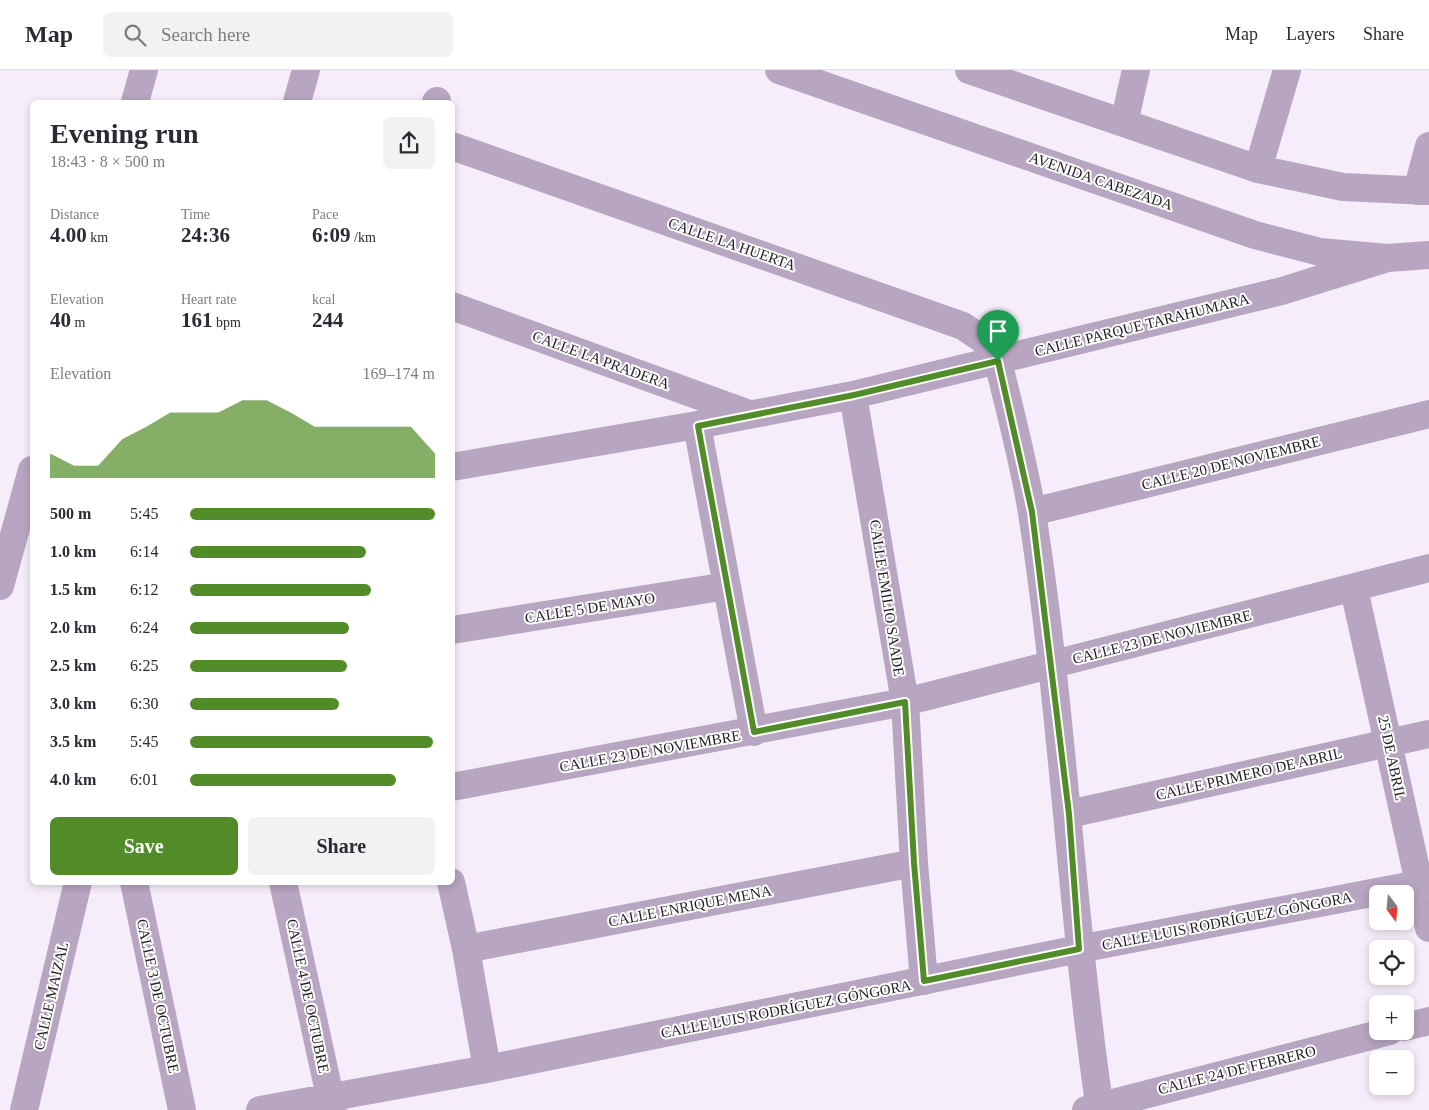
<!DOCTYPE html>
<html lang="en">
<head>
<meta charset="utf-8">
<style>
  body { margin:0; font-family:Georgia,serif; background:#f2f2f3; color:#2b2b33; height:100vh; display:flex; flex-direction:column; font-size:19px; white-space:nowrap }
  * { box-sizing:border-box; margin:0 }
  p { font-size:16px; color:#7c7c81 }
  .icon { flex:none; width:28px; height:28px; fill:none; stroke:currentColor; stroke-width:2; stroke-linecap:round; stroke-linejoin:round }
  .map { position:relative; flex:1; overflow:hidden }
  .drawer { position:absolute; left:30px; top:30px; width:425px; height:785px; display:flex; flex-direction:column; background:#fff; border-radius:8px; box-shadow:0 2px 8px #0003 }
  .drawer>* { flex:none }
  .needle { width:32px; rotate:164deg }
  .fabs { position:absolute; left:1369px; top:815px; display:grid; gap:10px }
  .fabs a { display:grid; place-items:center; width:45px; height:45px; border-radius:8px; background:#fff; box-shadow:0 2px 8px #0003; font-size:25px }
  .pin { position:absolute; display:grid; place-items:center; width:42px; height:42px; color:#fff; margin:-51px -21px; border-radius:50% 50% 50% 0; rotate:-45deg; box-shadow:0 0 5px #0007 }
  .pin .icon { rotate:45deg }
  .round { display:grid; place-items:center; flex:none; width:52px; height:52px; border-radius:8px; background:#f2f2f3 }
  .overview { display:flex; align-items:center; justify-content:space-between; height:85px; padding:0 20px }
  h1 { font-size:28px; font-weight:600; line-height:38px }
  .stats { display:grid; grid-template-columns:repeat(3,1fr); gap:8px; height:85px; padding:5px 20px }
  .stats div { display:grid; align-content:center }
  .stats b { font-size:21px; font-weight:600 }
  .stats small { font-size:14px; font-weight:400 }
  .stats p { font-size:14px }
  .chart { height:140px; padding:10px 20px }
  .chart p { display:flex; justify-content:space-between }
  .chart svg { width:100%; height:90px; margin-top:5px; fill:#528c28; opacity:.7 }
  .cta { display:flex; gap:10px; margin-top:auto; padding:10px 20px }
  .cta a { flex:1; height:58px; border-radius:8px; background:#528c28; color:#fff; font-size:20px; font-weight:600; line-height:58px; text-align:center }
  .cta a+a { background:#f2f2f3; color:#2b2b33 }
  ul { padding:0 20px; list-style:none; font-size:16px }
  li { display:grid; grid-template-columns:80px 60px 1fr; align-items:center; height:38px }
  li i { height:12px; border-radius:6px; background:#528c28 }
  header { display:flex; align-items:center; gap:30px; box-sizing:border-box; height:70px; padding:0 25px; background:#fff; border-bottom:1px solid #e1e1e2 }
  header strong { font-size:24px }
  nav { display:flex; gap:28px; margin-inline-start:auto; font-size:18px }
  .search { width:350px; height:45px; background:#f2f2f3; display:flex; align-items:center; gap:12px; box-sizing:border-box; padding:0 18px; border-radius:8px; color:#7c7c81; font-size:19px }
  .map>svg:first-child { display:block }
  .lines { fill:none; stroke-linecap:round; stroke-linejoin:round }
  .minor { stroke:#b8a5c1; stroke-width:28 }
  .route-casing { stroke:#fff; stroke-width:10 }
  .route { stroke:#528c28; stroke-width:6 }
  .labels { text-anchor:middle; dominant-baseline:central; stroke-width:4; stroke-linejoin:round; paint-order:stroke }
  .street-label { font-size:15px; fill:#211e22; stroke:#fff }
</style>
</head>
<body>
<header>
<strong>Map</strong>
<div class="search"><svg class="icon" aria-label="search" viewBox="0 0 24 24"><circle cx="10" cy="10" r="6"/><path d="M15 15l6 6"/></svg>Search here</div>
<nav><a>Map</a><a>Layers</a><a>Share</a></nav>
</header>
<div class="map">
<svg width="1429" height="1040" viewBox="0 0 1429 1040">
  <rect width="100%" height="100%" fill="#f5edf9"/>
  <g class="lines">
    <path class="minor" d="M779,0L1255,165L1320,182L1388,188L1429,185
      M969,0L1258,99L1343,117L1429,121
      M135,32L144,0
      M297,32L306,0
      M436,32L437,31
      M1124,53L1136,0
      M452,76L963,256L985,271L998,291C1010,342 1024,392 1032,443C1063,641 1071,842 1100,1040
      M1258,99L1287,0
      M1417,121L1429,76
      M452,236L749,344
      M853,325L905,632L914,793L924,911
      M697,355L754,662
      M452,397L697,355L853,325L1282,221L1388,188
      M1032,442L1429,344
      M0,516L32,400
      M1354,519L1429,858
      M452,560L727,516
      M452,717L905,632L1429,498
      M1069,744L1429,664
      M134,812L182,1040
      M283,812L333,1040
      M451,812L466,879L487,999
      M466,879L914,793
      M1405,957L1429,951
      M24,1040L78,812
      M260,1040L487,999L1079,879L1429,812
      M1086,1040L1390,961"/>
  </g>
  <g class="lines">
    <defs>
      <path id="route" d="M998,291L1032,442L1069,744L1079,879L924,911L914,793L905,632L754,662L698,356L854,325Z"/>
    </defs>
    <use href="#route" class="route-casing"/>
    <use href="#route" class="route"/>
  </g>
  <g class="labels">
    <g class="street-label">
      <text transform="translate(1101 111) rotate(19)">AVENIDA CABEZADA</text>
      <text transform="translate(732 174) rotate(19)">CALLE LA HUERTA</text>
      <text transform="translate(1142 255) rotate(-14)">CALLE PARQUE TARAHUMARA</text>
      <text transform="translate(601 290) rotate(20)">CALLE LA PRADERA</text>
      <text transform="translate(1231 393) rotate(-14)">CALLE 20 DE NOVIEMBRE</text>
      <text transform="translate(887 528) rotate(81)">CALLE EMILIO SAADE</text>
      <text transform="translate(590 538) rotate(-9)">CALLE 5 DE MAYO</text>
      <text transform="translate(1162 567) rotate(-14)">CALLE 23 DE NOVIEMBRE</text>
      <text transform="translate(650 681) rotate(-10)">CALLE 23 DE NOVIEMBRE</text>
      <text transform="translate(1392 688) rotate(78)">25 DE ABRIL</text>
      <text transform="translate(1249 704) rotate(-13)">CALLE PRIMERO DE ABRIL</text>
      <text transform="translate(690 836) rotate(-11)">CALLE ENRIQUE MENA</text>
      <text transform="translate(1227 851) rotate(-11)">CALLE LUIS RODRÍGUEZ GÓNGORA</text>
      <text transform="translate(51 926) rotate(-77)">CALLE MAIZAL</text>
      <text transform="translate(158 926) rotate(78)">CALLE 3 DE OCTUBRE</text>
      <text transform="translate(308 926) rotate(78)">CALLE 4 DE OCTUBRE</text>
      <text transform="translate(786 939) rotate(-11)">CALLE LUIS RODRÍGUEZ GÓNGORA</text>
      <text transform="translate(1237 1000) rotate(-14)">CALLE 24 DE FEBRERO</text>
    </g>
  </g>
</svg>
<div class="fabs">
<a><svg class="needle" viewBox="-14 -14 28 28"><path d="M0-13l5 13h-10z" fill="#e53935"/><path d="M0 13l5-13h-10z" fill="#7c7c81"/></svg></a>
<a><svg class="icon" aria-label="locate" viewBox="0 0 24 24"><circle cx="12" cy="12" r="6"/><path d="M12 2v4M12 18v4M2 12h4M18 12h4"/></svg></a>
<a>+</a>
<a>−</a>
</div>
<div class="pin" style="left:998px;top:291px;background:#1e9e55"><svg class="icon" aria-label="arrive" viewBox="0 0 24 24"><path d="M6 21V4h12l-3 4 3 4H6"/></svg></div>
<section class="drawer">
<div class="overview"><div><h1>Evening run</h1><p>18:43 · 8 × 500 m</p></div><a class="round"><svg class="icon" aria-label="share" viewBox="0 0 24 24"><path d="M12 15V3M7 8l5-5 5 5M5 13v7h14v-7"/></svg></a></div>
<div class="stats">
<div><p>Distance</p><b>4.00<small> km</small></b></div>
<div><p>Time</p><b>24:36</b></div>
<div><p>Pace</p><b>6:09<small> /km</small></b></div>
</div>
<div class="stats">
<div><p>Elevation</p><b>40<small> m</small></b></div>
<div><p>Heart rate</p><b>161<small> bpm</small></b></div>
<div><p>kcal</p><b>244</b></div>
</div>
<div class="chart"><p><span>Elevation</span>169–174 m</p>
<svg viewBox="0 0 160 44" preserveAspectRatio="none"><path d="M0 44V32L10 38L20 38L30 25L40 19L50 12L60 12L70 12L80 6L90 6L100 12L110 19L120 19L130 19L140 19L150 19L160 32V44z"/></svg>
</div>
<ul>
<li><b>500 m</b>5:45<i style="width:100%"></i></li>
<li><b>1.0 km</b>6:14<i style="width:72%"></i></li>
<li><b>1.5 km</b>6:12<i style="width:74%"></i></li>
<li><b>2.0 km</b>6:24<i style="width:65%"></i></li>
<li><b>2.5 km</b>6:25<i style="width:64%"></i></li>
<li><b>3.0 km</b>6:30<i style="width:61%"></i></li>
<li><b>3.5 km</b>5:45<i style="width:99%"></i></li>
<li><b>4.0 km</b>6:01<i style="width:84%"></i></li>
</ul>
<div class="cta"><a>Save</a><a>Share</a></div>
</section>
</div>
</body>
</html>
